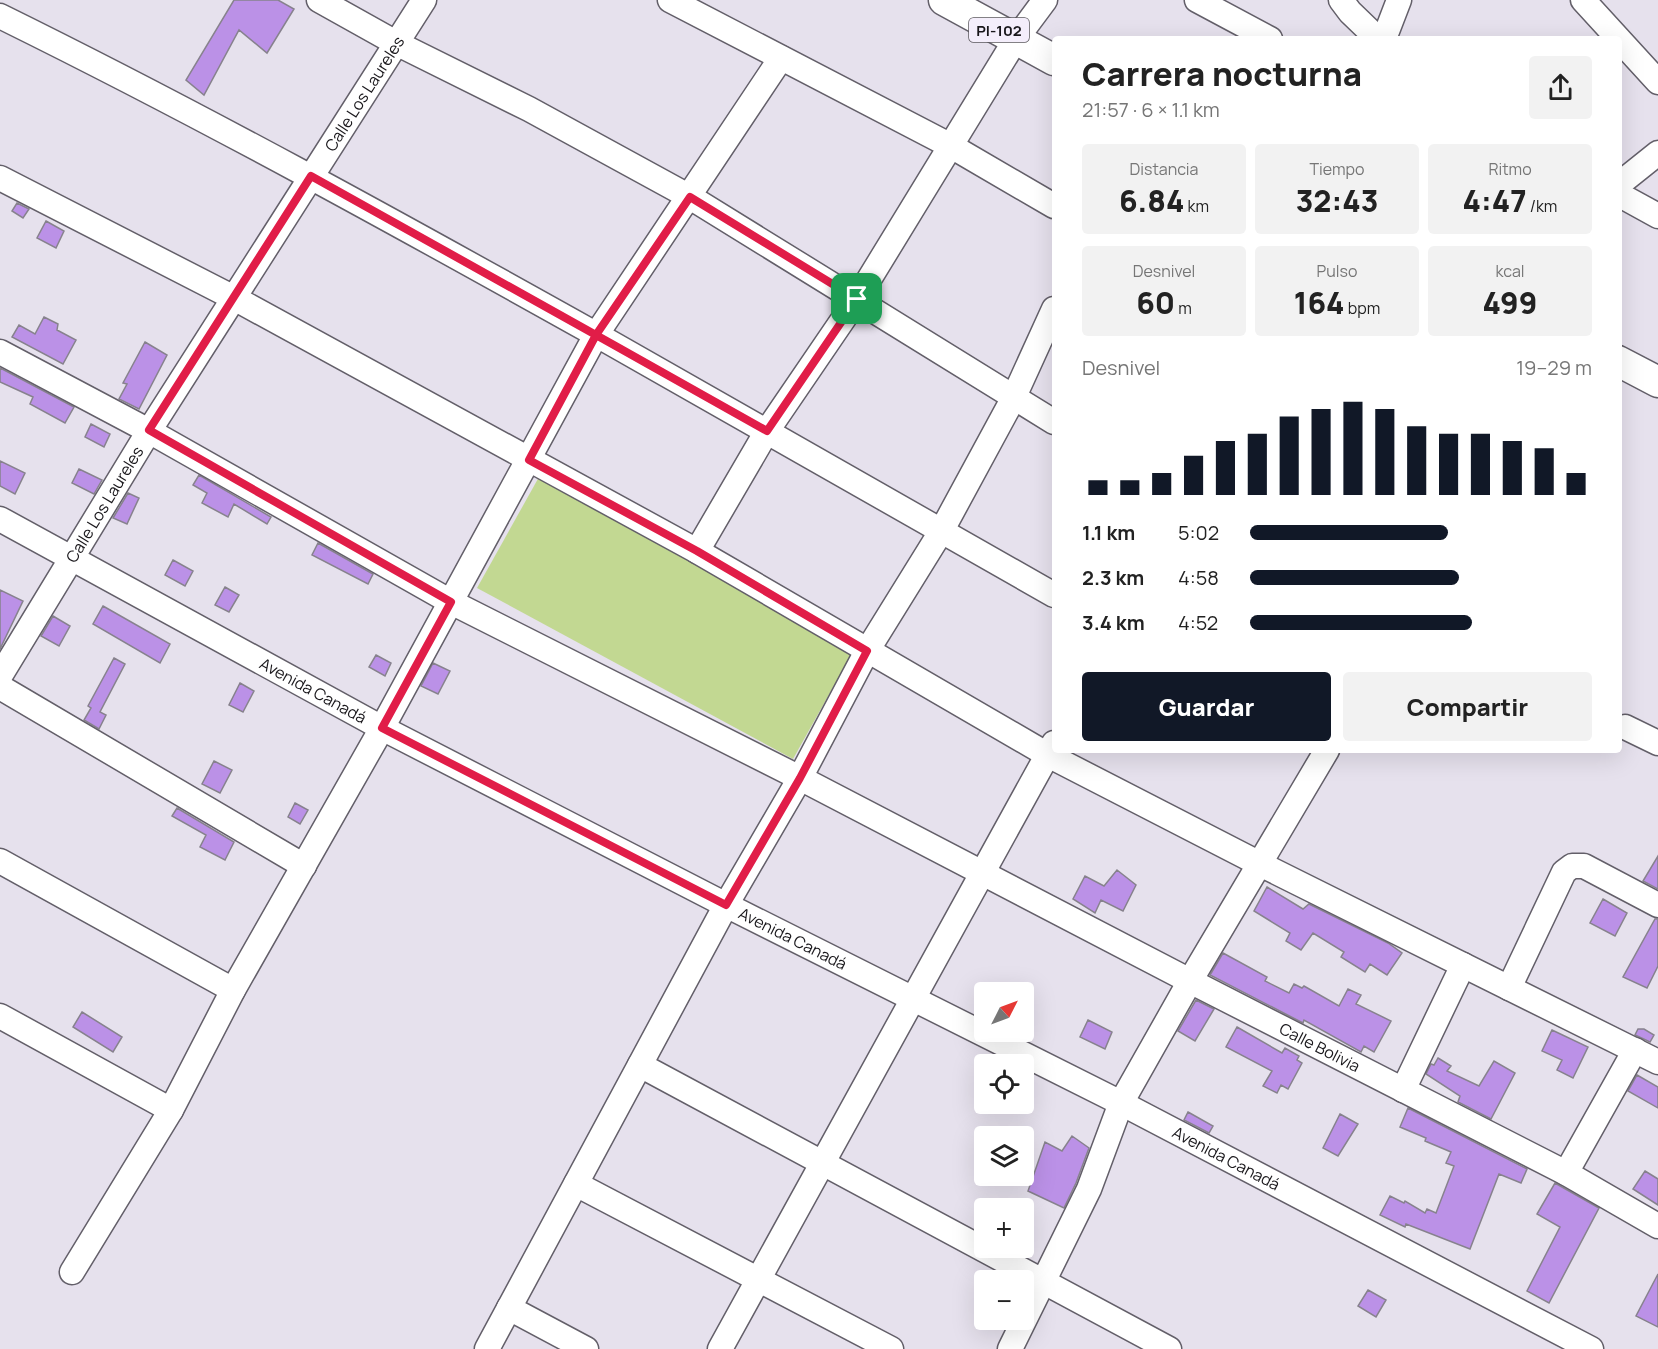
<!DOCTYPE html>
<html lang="es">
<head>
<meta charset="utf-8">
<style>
  body { margin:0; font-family:Manrope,sans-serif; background:#f2f2f2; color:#222; height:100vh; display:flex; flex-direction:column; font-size:22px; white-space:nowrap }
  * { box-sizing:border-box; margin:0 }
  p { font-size:20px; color:#767676 }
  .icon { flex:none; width:33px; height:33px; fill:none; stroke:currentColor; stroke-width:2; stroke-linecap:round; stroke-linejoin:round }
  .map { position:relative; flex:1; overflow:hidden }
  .side { position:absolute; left:1052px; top:36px; width:570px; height:717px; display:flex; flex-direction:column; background:#fff; border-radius:6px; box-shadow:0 6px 24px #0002 }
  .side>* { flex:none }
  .needle { width:39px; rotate:48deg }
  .buttons { position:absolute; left:974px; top:982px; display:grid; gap:12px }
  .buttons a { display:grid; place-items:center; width:60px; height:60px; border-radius:6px; background:#fff; box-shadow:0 6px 24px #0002; font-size:30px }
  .pin { position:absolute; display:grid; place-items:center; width:51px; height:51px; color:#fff; margin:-26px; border-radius:12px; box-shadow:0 3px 9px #0006 }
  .round { display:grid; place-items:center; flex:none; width:63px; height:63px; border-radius:6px; background:#f2f2f2 }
  .summary { display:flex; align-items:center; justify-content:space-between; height:102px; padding:0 30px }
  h1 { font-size:33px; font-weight:800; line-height:45px }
  .figures { display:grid; grid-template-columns:repeat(3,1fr); gap:9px; height:102px; padding:6px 30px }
  .figures div { display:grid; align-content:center; border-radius:6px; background:#f2f2f2; text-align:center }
  .figures b { font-size:30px; font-weight:800 }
  .figures small { font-size:16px; font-weight:400 }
  .figures p { font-size:16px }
  .chart { height:168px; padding:12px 30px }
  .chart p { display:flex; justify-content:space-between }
  .chart svg { width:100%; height:108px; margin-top:6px; stroke:#111827; stroke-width:6 }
  .button { display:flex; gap:12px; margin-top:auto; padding:12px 30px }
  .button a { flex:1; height:69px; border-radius:6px; background:#111827; color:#fff; font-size:24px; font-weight:800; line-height:69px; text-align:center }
  .button a+a { background:#f2f2f2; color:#222 }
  ul { padding:0 30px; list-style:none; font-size:20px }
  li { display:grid; grid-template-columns:96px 72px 1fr; align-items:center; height:45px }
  li i { height:15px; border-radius:8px; background:#111827 }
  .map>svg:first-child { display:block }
  .green { fill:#c2d892 }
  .building { fill:#bb91e7; stroke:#87828d; stroke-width:1.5 }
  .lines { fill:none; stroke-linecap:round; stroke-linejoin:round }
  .minor-casing { stroke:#635f69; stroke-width:27 }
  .major-casing { stroke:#635f69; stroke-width:33 }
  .minor { stroke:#fff; stroke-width:24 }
  .major { stroke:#fff; stroke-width:30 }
  .route-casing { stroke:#fff; stroke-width:12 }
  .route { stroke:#e11d48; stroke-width:8 }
  .labels { text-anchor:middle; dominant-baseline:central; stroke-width:5; stroke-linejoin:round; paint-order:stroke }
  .shield { fill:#f4eefb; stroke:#5b585e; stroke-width:1.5 }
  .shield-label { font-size:15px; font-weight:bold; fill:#19171b }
  .street-label { font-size:16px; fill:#19171b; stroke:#f4eefb }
</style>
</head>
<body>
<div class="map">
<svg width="1658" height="1349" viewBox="0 0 1658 1349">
  <rect width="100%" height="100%" fill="#e6e1ed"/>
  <path class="green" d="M539,477L855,648L793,759L477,588Z"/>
  <path class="building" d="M234,0H278L294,9L267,53L239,30L204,95L186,80Z
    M17,203L29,209L23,218L12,211Z
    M46,221L64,231L56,248L37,238Z
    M44,317L58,324L57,330L76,340L63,364L12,337L19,325L35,334Z
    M145,342L167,355L139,409L119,399L127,384L123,383Z
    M0,368L74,407L65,423L30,404L33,397L0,382Z
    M91,424L110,434L104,447L85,437Z
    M0,461L25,473L15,494L0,486Z
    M79,469L102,480L94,494L72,483Z
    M199,475L271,517L267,524L234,504L228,517L202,503L207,493L193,485Z
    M128,493L139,498L127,524L113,518Z
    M318,543L373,574L368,584L312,555Z
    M173,560L193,571L185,586L165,575Z
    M225,587L239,595L229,612L215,605Z
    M0,590L23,601L0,649Z
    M103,606L170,644L160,663L93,624Z
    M53,616L70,626L59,646L41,636Z
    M376,655L391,663L385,676L369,667Z
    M114,658L125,664L100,712L106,715L99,729L84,720L91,708L88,706Z
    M433,663L450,671L438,694L421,686Z
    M240,683L254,691L243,712L229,705Z
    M214,761L232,770L220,793L202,784Z
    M295,803L308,810L300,824L288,817Z
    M177,808L234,842L225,860L200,847L206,835L172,816Z
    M1658,856V889L1643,881Z
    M1117,870L1136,885L1123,911L1101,900L1095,913L1073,899L1085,876L1104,886Z
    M1267,887L1303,909L1309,904L1388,943L1402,953L1387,975L1370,964L1365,972L1341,957L1344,952L1313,933L1301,950L1286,941L1290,933L1254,911Z
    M1603,899L1627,913L1615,936L1590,923Z
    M1655,919H1658V966L1647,988L1623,977Z
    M1223,953L1267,977L1265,981L1289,993L1294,984L1302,988L1304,986L1339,1006L1348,989L1361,995L1356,1004L1391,1021L1374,1052L1364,1046L1361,1052L1304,1020L1303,1023L1210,975Z
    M1196,1000L1214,1009L1195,1041L1178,1031Z
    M82,1012L122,1037L113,1052L73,1027Z
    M1088,1020L1112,1032L1105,1049L1080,1037Z
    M1237,1027L1282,1053L1285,1048L1299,1056L1297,1060L1302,1063L1288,1089L1281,1085L1277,1093L1263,1086L1272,1071L1226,1047Z
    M1638,1029H1644L1654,1035L1650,1042L1635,1035Z
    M1552,1030L1588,1047L1573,1078L1557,1070L1562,1060L1542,1051Z
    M1438,1058L1451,1066L1447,1071L1479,1086L1494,1061L1515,1073L1491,1119L1458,1102L1460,1096L1426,1074L1431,1064L1434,1065Z
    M1637,1075L1658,1087V1108L1628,1091Z
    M1408,1108L1527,1169L1521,1183L1499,1174L1470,1249L1406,1224L1405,1227L1380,1215L1390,1196L1404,1203L1405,1201L1425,1213L1427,1209L1436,1213L1454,1166L1446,1163L1451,1152L1425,1141L1426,1138L1400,1127Z
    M1188,1112L1213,1126L1209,1133L1184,1120Z
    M1340,1114L1358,1124L1338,1156L1323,1148Z
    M1072,1136L1089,1148L1076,1183L1064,1208L1028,1191L1045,1142L1062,1151Z
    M1645,1171L1658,1179V1205L1633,1189Z
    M1555,1183L1599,1208L1549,1303L1527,1291L1560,1227L1537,1214Z
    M1658,1274V1327L1636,1316Z
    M1368,1290L1386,1300L1376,1317L1358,1306Z"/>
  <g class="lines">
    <defs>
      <g id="minor">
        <path d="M319,0L396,43L529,109L690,197L1054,422"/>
        <path d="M670,0L951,146L1054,206"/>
        <path d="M1197,0L1270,39"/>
        <path d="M1341,0L1350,12L1378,39"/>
        <path d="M1583,0L1658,82"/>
        <path d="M0,16C203,116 400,225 597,335C750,421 902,508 1054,595"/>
        <path d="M1384,39L1399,0"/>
        <path d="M0,178L234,298L697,551L1048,755L1260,864L1658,1062"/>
        <path d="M1618,185L1658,153"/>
        <path d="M1618,194L1658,216"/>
        <path id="s1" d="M0,352L149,431L451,602L800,778L1190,981L1566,1173L1658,1226"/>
        <path id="s2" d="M0,519L382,728L726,905L1121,1103L1591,1349"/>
        <path d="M697,551L767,431L857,299L1016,39L1045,0"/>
        <path id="s3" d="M0,676L149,431L424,0"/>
        <path d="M0,687L304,866"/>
        <path d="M1625,727L1658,743"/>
        <path d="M0,861L233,990"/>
        <path d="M1509,988L1564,872L1572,866H1584L1658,905"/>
        <path d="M0,1016L171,1110"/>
        <path d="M640,1065L1169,1349"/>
        <path d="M1403,1090L1463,965"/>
        <path d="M1566,1173L1635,1050"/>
        <path d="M576,1184L891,1349"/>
        <path d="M72,1272L171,1110L233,990L382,728L596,335L781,58"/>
        <path d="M509,1308L586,1349"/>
        <path d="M487,1349L726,905L800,778L867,651L942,530L1013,399L1054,309"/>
        <path d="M720,1349L1054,743"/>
        <path d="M1010,1349L1089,1189L1121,1103L1190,981L1327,750"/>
      </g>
      <path id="major" d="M944,0L1054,60
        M1618,361L1658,382"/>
    </defs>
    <use href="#minor" class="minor-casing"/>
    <use href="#major" class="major-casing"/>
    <use href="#minor" class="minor"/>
    <use href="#major" class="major"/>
  </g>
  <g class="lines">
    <defs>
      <path id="route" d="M857,299L767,431C615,346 464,260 311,176L149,430L451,602L382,728L726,905L800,778L867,651L697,551L529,460L596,335L690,197L857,299"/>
    </defs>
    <use href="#route" class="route-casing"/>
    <use href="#route" class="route"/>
  </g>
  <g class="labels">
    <rect class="shield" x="969" y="18" width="60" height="24" rx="4.5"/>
    <g class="shield-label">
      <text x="999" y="30">PI-102</text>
    </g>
    <g class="street-label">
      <text stroke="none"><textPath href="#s3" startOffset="687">Calle Los Laureles</textPath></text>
      <text stroke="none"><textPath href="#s3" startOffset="201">Calle Los Laureles</textPath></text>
      <text stroke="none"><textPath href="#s2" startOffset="357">Avenida Canadá</textPath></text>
      <text stroke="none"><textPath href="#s2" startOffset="897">Avenida Canadá</textPath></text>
      <text stroke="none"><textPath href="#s1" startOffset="1492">Calle Bolivia</textPath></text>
      <text stroke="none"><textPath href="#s2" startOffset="1383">Avenida Canadá</textPath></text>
    </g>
  </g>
</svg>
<div class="buttons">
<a><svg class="needle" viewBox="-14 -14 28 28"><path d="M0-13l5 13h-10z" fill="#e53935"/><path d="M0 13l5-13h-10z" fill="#767676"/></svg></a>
<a><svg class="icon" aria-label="locate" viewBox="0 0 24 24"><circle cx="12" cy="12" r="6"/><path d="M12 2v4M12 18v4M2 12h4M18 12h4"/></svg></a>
<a><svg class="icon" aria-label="layers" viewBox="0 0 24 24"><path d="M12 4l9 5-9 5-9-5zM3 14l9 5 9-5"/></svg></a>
<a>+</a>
<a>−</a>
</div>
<div class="pin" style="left:857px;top:299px;background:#1e9e55"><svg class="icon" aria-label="arrive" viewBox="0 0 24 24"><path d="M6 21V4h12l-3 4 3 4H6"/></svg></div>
<section class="side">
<div class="summary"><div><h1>Carrera nocturna</h1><p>21:57 · 6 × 1.1 km</p></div><a class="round"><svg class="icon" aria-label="share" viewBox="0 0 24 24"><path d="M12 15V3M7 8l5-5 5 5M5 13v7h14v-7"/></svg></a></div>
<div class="figures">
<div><p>Distancia</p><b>6.84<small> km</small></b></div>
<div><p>Tiempo</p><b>32:43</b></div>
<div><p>Ritmo</p><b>4:47<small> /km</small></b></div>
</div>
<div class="figures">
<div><p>Desnivel</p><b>60<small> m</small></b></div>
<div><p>Pulso</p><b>164<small> bpm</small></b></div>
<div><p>kcal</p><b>499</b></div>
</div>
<div class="chart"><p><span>Desnivel</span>19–29 m</p>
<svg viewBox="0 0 160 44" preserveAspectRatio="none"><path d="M5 44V38M15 44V38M25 44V35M35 44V28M45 44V22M55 44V19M65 44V12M75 44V9M85 44V6M95 44V9M105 44V16M115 44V19M125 44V19M135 44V22M145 44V25M155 44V35"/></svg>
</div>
<ul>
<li><b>1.1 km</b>5:02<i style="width:58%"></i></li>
<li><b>2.3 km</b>4:58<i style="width:61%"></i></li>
<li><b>3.4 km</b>4:52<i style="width:65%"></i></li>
</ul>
<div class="button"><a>Guardar</a><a>Compartir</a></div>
</section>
</div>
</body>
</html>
